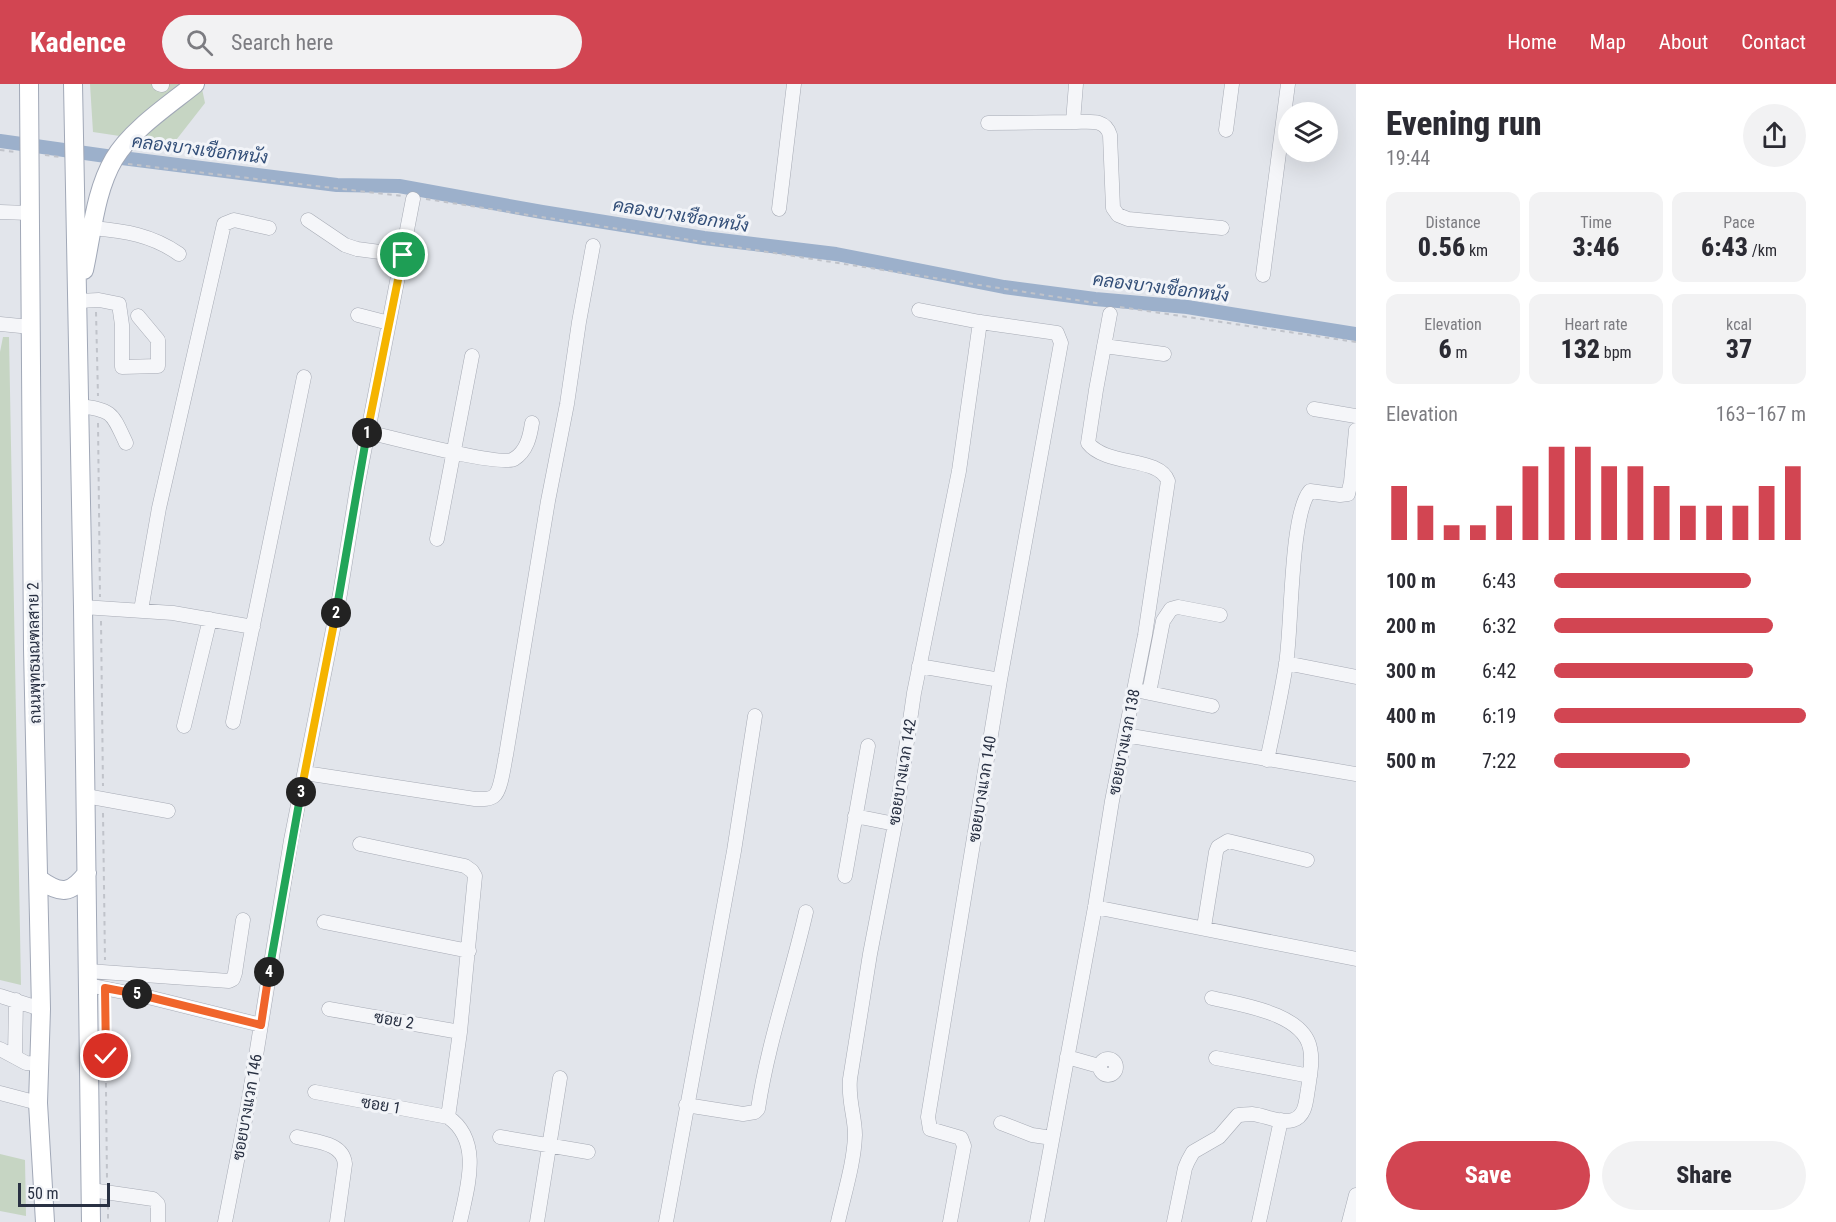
<!DOCTYPE html>
<html lang="en">
<head>
<meta charset="utf-8">
<style>
  body { margin:0; font-family:"Roboto Condensed",Sarabun,sans-serif; background:#f2f2f3; color:#2b2b33; height:100vh; display:flex; flex-direction:column; font-size:22px; white-space:nowrap }
  * { box-sizing:border-box; margin:0 }
  p { font-size:20px; color:#7c7c81 }
  .icon { flex:none; width:33px; height:33px; fill:none; stroke:currentColor; stroke-width:2; stroke-linecap:round; stroke-linejoin:round }
  .map { position:relative; flex:1; overflow:hidden }
  .drawer { display:flex; flex-direction:column; background:#fff; width:480px }
  .drawer>* { flex:none }
  .tools { position:absolute; left:1278px; top:18px; display:grid; gap:12px }
  .tools a { display:grid; place-items:center; width:60px; height:60px; border-radius:50%; background:#fff; box-shadow:0 6px 24px #0002; font-size:30px }
  .scale { position:absolute; left:18px; bottom:15px; width:92px; box-sizing:border-box; padding-left:6px; border:3px solid #293143; border-top:0; font-size:16px; line-height:21px; white-space:nowrap; color:#293143; -webkit-text-stroke:4px #f2f4f8; paint-order:stroke }
  .pin { position:absolute; display:grid; place-items:center; width:51px; height:51px; color:#fff; margin:-26px; border:3px solid #fff; border-radius:50%; box-shadow:0 2px 6px #0007 }
  .km { position:absolute; width:30px; height:30px; margin:-15px; border-radius:50%; background:#222; color:#fff; font-size:16px; line-height:30px; text-align:center }
  .round { display:grid; place-items:center; flex:none; width:63px; height:63px; border-radius:32px; background:#f2f2f3 }
  .headline { display:flex; align-items:center; justify-content:space-between; height:102px; padding:0 30px }
  h1 { font-size:33px; font-weight:800; line-height:45px }
  .metrics { display:grid; grid-template-columns:repeat(3,1fr); gap:9px; height:102px; padding:6px 30px }
  .metrics div { display:grid; align-content:center; border-radius:12px; background:#f2f2f3; text-align:center }
  .metrics b { font-size:26px; font-weight:800 }
  .metrics small { font-size:16px; font-weight:400 }
  .metrics p { font-size:16px }
  .chart { height:168px; padding:12px 30px }
  .chart p { display:flex; justify-content:space-between }
  .chart svg { width:100%; height:108px; margin-top:6px; stroke:#d24552; stroke-width:6 }
  .cta { display:flex; gap:12px; margin-top:auto; padding:12px 30px }
  .cta a { flex:1; height:69px; border-radius:36px; background:#d24552; color:#fff; font-size:24px; font-weight:800; line-height:69px; text-align:center }
  .cta a+a { background:#f2f2f3; color:#2b2b33 }
  ul { padding:0 30px; list-style:none; font-size:20px }
  li { display:grid; grid-template-columns:96px 72px 1fr; align-items:center; height:45px }
  li i { height:15px; border-radius:8px; background:#d24552 }
  header { display:flex; align-items:center; gap:36px; box-sizing:border-box; height:84px; padding:0 30px; background:#d24552; color:#fff }
  header strong { font-size:28px }
  nav { display:flex; gap:33px; margin-inline-start:auto; font-size:21px }
  .search { width:420px; height:54px; background:#f2f2f3; display:flex; align-items:center; gap:15px; box-sizing:border-box; padding:0 21px; border-radius:33px; color:#7c7c81; font-size:22px }
  main { display:flex; flex:1; min-height:0 }
  .map>svg:first-child { display:block }
  .green { fill:#c6d5c3 }
  .lines { fill:none; stroke-linecap:round; stroke-linejoin:round }
  .canal { stroke:#9cb0cb; stroke-width:14 }
  .minor-casing { stroke:#a7abb5; stroke-width:15 }
  .major-casing { stroke:#a1a8b7; stroke-width:20 }
  .path { stroke:#c0c3ca; stroke-width:2; stroke-dasharray:4.5 4.5; stroke-linecap:butt }
  .minor { stroke:#f5f6f9; stroke-width:14 }
  .major { stroke:#fff; stroke-width:18 }
  .split-1-casing { stroke:#fff; stroke-width:12 }
  .split-2-casing { stroke:#fff; stroke-width:12 }
  .split-3-casing { stroke:#fff; stroke-width:12 }
  .split-4-casing { stroke:#fff; stroke-width:12 }
  .split-5-casing { stroke:#fff; stroke-width:12 }
  .split-6-casing { stroke:#fff; stroke-width:12 }
  .split-1 { stroke:#f5b400; stroke-width:8 }
  .split-2 { stroke:#22a559; stroke-width:8 }
  .split-3 { stroke:#f5b400; stroke-width:8 }
  .split-4 { stroke:#22a559; stroke-width:8 }
  .split-5 { stroke:#f0652b; stroke-width:8 }
  .split-6 { stroke:#f0652b; stroke-width:8 }
  .labels { text-anchor:middle; dominant-baseline:central; stroke-width:6; stroke-linejoin:round; paint-order:stroke }
  .street-label { font-size:16px; fill:#293143; stroke:#f2f4f8 }
  .water-label { font-size:18px; font-style:italic; fill:#324e78; stroke:#f2f4f8 }
</style>
</head>
<body>
<header>
<strong>Kadence</strong>
<div class="search"><svg class="icon" aria-label="search" viewBox="0 0 24 24"><circle cx="10" cy="10" r="6"/><path d="M15 15l6 6"/></svg>Search here</div>
<nav><a>Home</a><a>Map</a><a>About</a><a>Contact</a></nav>
</header>
<main>
<div class="map">
<svg width="1356" height="1138" viewBox="0 0 1356 1138">
  <rect width="100%" height="100%" fill="#e2e5eb"/>
  <path class="green" d="M90,0H201L205,19L173,60L93,48Z
    M3,253H9L21,901L0,896V268Z
    M0,1070L25,1076L26,1132L0,1127Z"/>
  <g class="lines">
    <path class="canal" d="M0,57L106,72L337,101L399,102L542,128L704,154L836,170L1004,203L1095,215L1187,223L1356,250"/>
    <defs>
      <path id="minor" d="M159,0L162,1
        M1076,0L1073,38C1089,38 1105,34 1110,51L1113,124L1118,131L1128,135L1222,144
        M988,39L1073,38
        M1226,46L1232,0
        M779,125L794,0
        M0,128L29,129
        M308,136L345,161L357,165L403,171
        M93,144C125,147 152,151 179,170
        M1263,191L1288,0
        M78,217L99,216L119,220L122,241V283L158,282V256L138,232
        M919,226L980,238L1057,249L1061,259L1000,596L928,1033L930,1045L961,1054L964,1062L950,1138
        M358,231L389,239
        M0,240L31,243
        M1104,262L1164,270
        M79,322C113,326 112,329 126,359
        M1314,325L1356,332
        M367,348C389,353 501,383 514,375C527,367 530,352 532,339
        M437,455L472,272
        M83,523L173,529L253,543
        M141,526L159,424L224,140L234,136L269,144
        M1286,579L1356,593
        M919,582L1000,596
        M1140,607L1212,622
        M1149,609L1163,537L1171,525L1178,523L1220,531
        M233,638L304,293
        M184,642L210,535
        M1125,651L1356,690
        M1267,676C1274,644 1281,612 1286,580C1292,544 1290,430 1310,407L1340,411L1348,410L1351,398L1356,346
        M305,689L475,715C481,715 489,716 494,712C501,707 504,680 506,671L548,417L567,320L579,238L593,162
        M86,712L168,727
        M855,732L895,740
        M360,760L465,782L472,787L475,792L460,948L448,1033
        M845,792L868,662
        M1095,823L1356,875
        M324,838L469,867
        M1204,843L1216,768L1218,763L1228,757L1307,776
        M88,887L229,897L233,895L235,889L243,836
        M88,901L148,913L261,941
        M0,912L41,925
        M329,925L460,948
        M0,965L26,979L40,980
        M15,973L16,916
        M1067,973L1099,982
        M1216,974L1310,992
        M1100 983a8 8 0 1 1 16 0a8 8 0 1 1-16 0Z
        M315,1008L448,1033C483,1057 467,1104 460,1138
        M0,1009L38,1019
        M686,1021L743,1030L755,1028L758,1025C768,958 791,894 806,828
        M1001,1039L1032,1051L1052,1054
        M297,1053C315,1058 343,1058 345,1080L337,1138
        M500,1053L588,1068
        M91,1106L153,1115L158,1120V1138
        M225,1138L248,1021L291,756L340,510L357,404L413,115
        M537,1138L560,994
        M666,1138L734,767L755,632
        M838,1138C844,1110 854,1080 855,1051C855,1032 848,1017 850,995L870,870L895,740L914,609L959,387L980,238
        M1037,1138L1095,823L1112,717L1145,551L1168,397C1159,372 1107,383 1088,359L1096,306L1110,230
        M1174,1138L1185,1084L1188,1077L1193,1068L1219,1053L1238,1031C1242,1031 1247,1030 1252,1030C1265,1031 1280,1040 1293,1036C1306,1032 1306,1016 1308,1005C1310,991 1313,977 1310,964C1303,929 1241,921 1212,914
        M1259,1138L1281,1036
        M1349,1138L1356,1111"/>
      <path id="major" d="M29,0L33,565L41,925L38,1019L45,1138
        M73,0L83,523L91,1138
        M84,186C92,150 95,107 114,75C131,46 169,21 195,0
        M39,795C61,811 71,810 87,789"/>
    </defs>
    <use href="#minor" class="minor-casing"/>
    <use href="#major" class="major-casing"/>
    <path class="path" d="M0,66L15,68
      M45,71L60,73
      M128,80L402,112
      M426,115L1102,220
      M1120,223L1356,258
      M96,228L98,312
      M98,339L100,513
      M101,537L103,702
      M103,729L105,876
      M105,918L107,1095
      M108,1121V1138"/>
    <use href="#minor" class="minor"/>
    <use href="#major" class="major"/>
  </g>
  <g class="lines">
    <defs>
      <path id="split-1" d="M367,349L403,171"/>
      <path id="split-2" d="M336,529L367,349"/>
      <path id="split-3" d="M301,708L336,529"/>
      <path id="split-4" d="M269,888L301,708"/>
      <path id="split-5" d="M137,910L261,941L269,888"/>
      <path id="split-6" d="M106,972L105,904L137,910"/>
    </defs>
    <use href="#split-1" class="split-1-casing"/>
    <use href="#split-2" class="split-2-casing"/>
    <use href="#split-3" class="split-3-casing"/>
    <use href="#split-4" class="split-4-casing"/>
    <use href="#split-5" class="split-5-casing"/>
    <use href="#split-6" class="split-6-casing"/>
    <use href="#split-1" class="split-1"/>
    <use href="#split-2" class="split-2"/>
    <use href="#split-3" class="split-3"/>
    <use href="#split-4" class="split-4"/>
    <use href="#split-5" class="split-5"/>
    <use href="#split-6" class="split-6"/>
  </g>
  <g class="labels">
    <g class="street-label">
      <text transform="translate(34 569) rotate(-91)">ถนนพุทธมณฑลสาย 2</text>
      <text transform="translate(1124 658) rotate(-79)">ซอยบางแวก 138</text>
      <text transform="translate(902 688) rotate(-81)">ซอยบางแวก 142</text>
      <text transform="translate(982 705) rotate(-81)">ซอยบางแวก 140</text>
      <text transform="translate(394 936) rotate(10)">ซอย 2</text>
      <text transform="translate(381 1021) rotate(10)">ซอย 1</text>
      <text transform="translate(247 1023) rotate(-80)">ซอยบางแวก 146</text>
    </g>
    <g class="water-label">
      <text transform="translate(200 65) rotate(7)">คลองบางเชือกหนัง</text>
      <text transform="translate(681 131) rotate(9)">คลองบางเชือกหนัง</text>
      <text transform="translate(1161 203) rotate(7)">คลองบางเชือกหนัง</text>
    </g>
  </g>
</svg>
<div class="tools">
<a><svg class="icon" aria-label="layers" viewBox="0 0 24 24"><path d="M12 4l9 5-9 5-9-5zM3 14l9 5 9-5"/></svg></a>
</div>
<div class="scale">50 m</div>
<div class="pin" style="left:403px;top:171px;background:#1e9e55"><svg class="icon" aria-label="arrive" viewBox="0 0 24 24"><path d="M6 21V4h12l-3 4 3 4H6"/></svg></div>
<div class="pin" style="left:106px;top:972px;background:#d93025"><svg class="icon" aria-label="check" viewBox="0 0 24 24"><path d="M5 12l5 5 9-10"/></svg></div>
<b class="km" style="left:367px;top:349px">1</b>
<b class="km" style="left:336px;top:529px">2</b>
<b class="km" style="left:301px;top:708px">3</b>
<b class="km" style="left:269px;top:888px">4</b>
<b class="km" style="left:137px;top:910px">5</b>
</div>
<section class="drawer">
<div class="headline"><div><h1>Evening run</h1><p>19:44</p></div><a class="round"><svg class="icon" aria-label="share" viewBox="0 0 24 24"><path d="M12 15V3M7 8l5-5 5 5M5 13v7h14v-7"/></svg></a></div>
<div class="metrics">
<div><p>Distance</p><b>0.56<small> km</small></b></div>
<div><p>Time</p><b>3:46</b></div>
<div><p>Pace</p><b>6:43<small> /km</small></b></div>
</div>
<div class="metrics">
<div><p>Elevation</p><b>6<small> m</small></b></div>
<div><p>Heart rate</p><b>132<small> bpm</small></b></div>
<div><p>kcal</p><b>37</b></div>
</div>
<div class="chart"><p><span>Elevation</span>163–167 m</p>
<svg viewBox="0 0 160 44" preserveAspectRatio="none"><path d="M5 44V22M15 44V30M25 44V38M35 44V38M45 44V30M55 44V14M65 44V6M75 44V6M85 44V14M95 44V14M105 44V22M115 44V30M125 44V30M135 44V30M145 44V22M155 44V14"/></svg>
</div>
<ul>
<li><b>100 m</b>6:43<i style="width:78%"></i></li>
<li><b>200 m</b>6:32<i style="width:87%"></i></li>
<li><b>300 m</b>6:42<i style="width:79%"></i></li>
<li><b>400 m</b>6:19<i style="width:100%"></i></li>
<li><b>500 m</b>7:22<i style="width:54%"></i></li>
</ul>
<div class="cta"><a>Save</a><a>Share</a></div>
</section>
</main>
</body>
</html>
